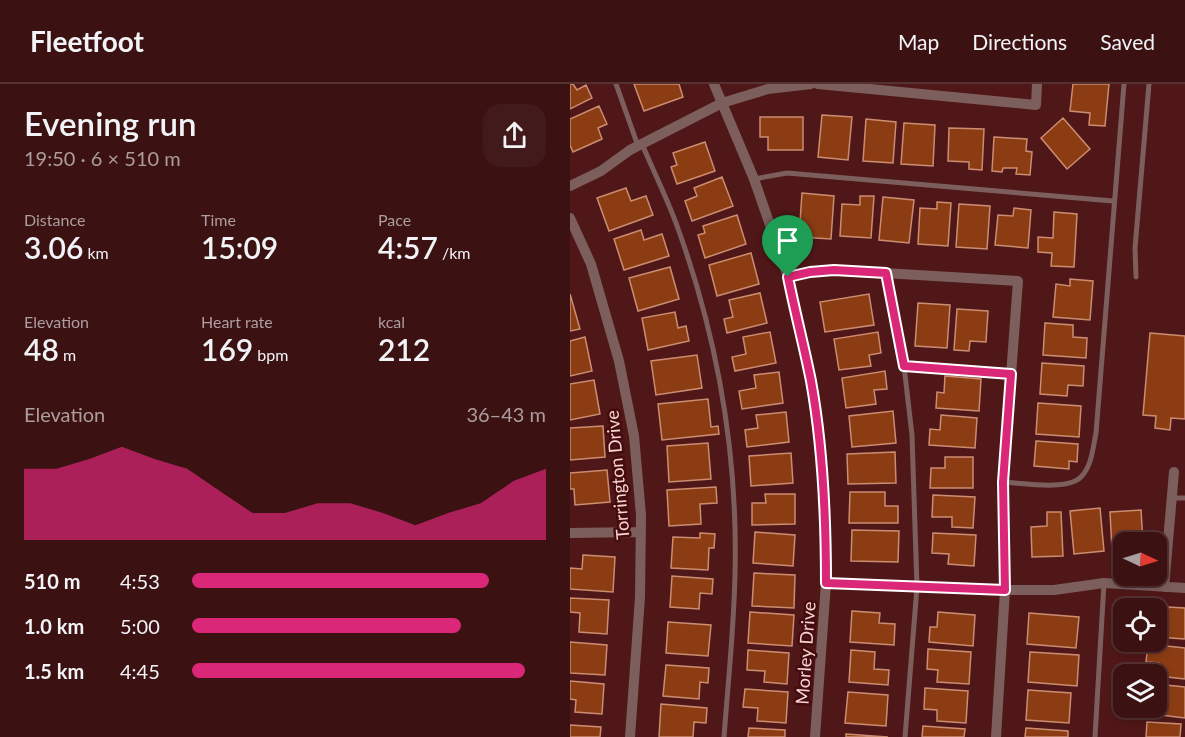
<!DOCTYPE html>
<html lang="en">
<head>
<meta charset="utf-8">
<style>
  body { margin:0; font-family:Lato,sans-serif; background:#431a1b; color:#f1f3f6; height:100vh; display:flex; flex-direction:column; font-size:22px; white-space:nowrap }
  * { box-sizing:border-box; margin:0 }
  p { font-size:20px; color:#ac9d9f }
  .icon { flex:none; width:33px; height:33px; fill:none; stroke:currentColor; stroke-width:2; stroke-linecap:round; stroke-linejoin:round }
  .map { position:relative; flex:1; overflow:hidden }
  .drawer { display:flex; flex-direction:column; background:#3c1112; width:570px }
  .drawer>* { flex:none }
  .needle { width:39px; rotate:94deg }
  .tools { position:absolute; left:543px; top:448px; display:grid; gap:12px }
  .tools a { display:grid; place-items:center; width:54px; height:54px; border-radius:12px; background:#3c1112; box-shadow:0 3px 9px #0003,0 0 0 2px #553132; font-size:30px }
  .pin { position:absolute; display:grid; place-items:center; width:51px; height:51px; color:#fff; margin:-62px -26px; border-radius:50% 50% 50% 0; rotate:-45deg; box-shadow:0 0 6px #0007 }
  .pin .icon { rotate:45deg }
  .round { display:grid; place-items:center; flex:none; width:63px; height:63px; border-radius:18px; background:#431a1b }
  .overview { display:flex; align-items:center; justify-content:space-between; height:102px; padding:0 24px }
  h1 { font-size:33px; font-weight:600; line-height:45px }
  .metrics { display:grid; grid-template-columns:repeat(3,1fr); gap:9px; height:102px; padding:6px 24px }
  .metrics div { display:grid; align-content:center }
  .metrics b { font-size:30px; font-weight:600 }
  .metrics small { font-size:16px; font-weight:400 }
  .metrics p { font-size:16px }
  .chart { height:168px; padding:12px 24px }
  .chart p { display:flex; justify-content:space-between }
  .chart svg { width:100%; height:108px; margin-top:6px; fill:#db2777; opacity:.7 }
  ul { padding:0 24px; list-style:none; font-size:20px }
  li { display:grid; grid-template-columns:96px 72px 1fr; align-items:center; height:45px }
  li i { height:15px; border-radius:8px; background:#db2777 }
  header { display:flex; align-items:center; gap:36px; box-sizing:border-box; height:84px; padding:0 30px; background:#3c1112; border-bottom:2px solid #553132 }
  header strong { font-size:28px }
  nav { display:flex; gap:33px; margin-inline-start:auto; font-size:21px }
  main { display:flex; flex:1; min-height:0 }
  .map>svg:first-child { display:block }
  .building { fill:#8c3c13; stroke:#cb8d72; stroke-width:1.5 }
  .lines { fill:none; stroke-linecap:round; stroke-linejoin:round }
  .service { stroke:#7c5f5d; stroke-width:5 }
  .minor { stroke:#7c5f5d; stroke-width:10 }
  .route-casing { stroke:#fff; stroke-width:12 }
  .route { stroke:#db2777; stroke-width:8 }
  .labels { text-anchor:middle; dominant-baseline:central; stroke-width:5; stroke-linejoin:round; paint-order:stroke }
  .street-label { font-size:18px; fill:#f9d4d1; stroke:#440c0e }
</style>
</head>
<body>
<header>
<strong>Fleetfoot</strong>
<nav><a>Map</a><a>Directions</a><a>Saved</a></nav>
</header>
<main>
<section class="drawer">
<div class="overview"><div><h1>Evening run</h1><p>19:50 · 6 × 510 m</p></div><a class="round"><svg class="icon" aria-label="share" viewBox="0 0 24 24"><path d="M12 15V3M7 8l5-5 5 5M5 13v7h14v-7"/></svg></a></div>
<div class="metrics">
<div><p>Distance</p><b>3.06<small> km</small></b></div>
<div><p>Time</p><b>15:09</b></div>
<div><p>Pace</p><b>4:57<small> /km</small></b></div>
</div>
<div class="metrics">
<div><p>Elevation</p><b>48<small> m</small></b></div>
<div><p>Heart rate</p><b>169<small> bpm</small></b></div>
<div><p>kcal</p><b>212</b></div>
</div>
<div class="chart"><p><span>Elevation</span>36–43 m</p>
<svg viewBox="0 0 160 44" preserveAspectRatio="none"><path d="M0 44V15L10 15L20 11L30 6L40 11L50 15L60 24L70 33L80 33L90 29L100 29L110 33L120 38L130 33L140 29L150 20L160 15V44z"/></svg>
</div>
<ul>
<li><b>510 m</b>4:53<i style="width:84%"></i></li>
<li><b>1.0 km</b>5:00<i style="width:76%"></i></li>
<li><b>1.5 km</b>4:45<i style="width:94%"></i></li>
</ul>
</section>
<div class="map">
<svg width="615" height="653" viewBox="0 0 615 653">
  <rect width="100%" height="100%" fill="#501718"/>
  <path class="building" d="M0,0H3L7,6L16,1L22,14L0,25Z
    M64,0H109L113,13L74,27Z
    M503,0H539L535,42L519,41L520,29L500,27Z
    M29,22L37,40L28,44L32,55L3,68L0,61V35Z
    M252,31L282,33L278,76L248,73Z
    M190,33H233V66H198V53H190Z
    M493,34L520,65L497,85L471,54Z
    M296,35L326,38L323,79L293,77Z
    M334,39L365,41L363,82L331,80Z
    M379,44L414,45L412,86L399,85V78L378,77Z
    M424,53L457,55L456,67L462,68L460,91L446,90L447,84H433L432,88L422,87Z
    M135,58L145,87L107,100L101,83L107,81L103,69Z
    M152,93L163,122L122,137L115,117L127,112L124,104Z
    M56,104L61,117L76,112L83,131L39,147L27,114Z
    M232,109L264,112L261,155L229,153Z
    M290,112H304L301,154L270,152L272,120L290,121Z
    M313,113L344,116L339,159L309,156Z
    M367,118L381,119L378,162L348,160L350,124L367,125Z
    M389,120L420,122L417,165L386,163Z
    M444,124L461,126L458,164L425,161L428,131L443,132Z
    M484,128L507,130L504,183L481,182L482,169L468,168V153L483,154Z
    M167,131L176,160L135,174L128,151L135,149L133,142Z
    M71,146L74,156L92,150L99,172L54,186L44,155Z
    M181,169L189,200L147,212L139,181Z
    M100,183L109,215L68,227L59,194Z
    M500,195L523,197L520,236L483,233L486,200L500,202Z
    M190,209L197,239L157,249L154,235L163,233L159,216Z
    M0,210L10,245L0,247Z
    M299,210L304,241L255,248L250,218Z
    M348,219L380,221L377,264L345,262Z
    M387,225L418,227L416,258L400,257L399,267L384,266Z
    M105,228L108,244L116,242L119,257L78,266L72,234Z
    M475,239L503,241V253L517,254L516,274L473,271Z
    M200,248L206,279L165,287L162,273L176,270L173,253Z
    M308,248L311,269L299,271L301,282L269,286L264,255Z
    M580,249L615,252V335L601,334L600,346L585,344L586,332L573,331Z
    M15,253L22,287L0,292V257Z
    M127,271L132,304L86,311L81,277Z
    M472,279L514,282L513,302L498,301L497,312L470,310Z
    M315,287L317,305L304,306L306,320L276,324L272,294Z
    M209,288L213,319L172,325L169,307L186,304L184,291Z
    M375,292L411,295L409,327L366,324L367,308L374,309Z
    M24,296L30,330L0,336V300Z
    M138,315L141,343L148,342L149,350L92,356L88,320Z
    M468,319L511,322L509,353L466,350Z
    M323,327L326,359L282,363L279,332Z
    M216,328L219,358L177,363L175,346L188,344L186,331Z
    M371,331L407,334L405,364L359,361L360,345L370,346Z
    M33,342L35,373L0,376V344Z
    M466,357L508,360L507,378L499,377V385L464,382Z
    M138,359L141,395L99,398L97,362Z
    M325,368L326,399L278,400L277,370Z
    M221,369L223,399L181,402L179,372Z
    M375,373H403V404H360L361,384H375Z
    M37,386L40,418L5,421L4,405H0V389Z
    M146,403L147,419L130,420L131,440L99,442L97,406Z
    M280,408H315V422H328V439H279Z
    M195,410H225V440L182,441V419H196Z
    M363,411L405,413L403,444L382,443V433H362Z
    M530,424L534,467L504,470L500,427Z
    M571,426L573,459H554V465L542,466L540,428Z
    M477,428H491L493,472L462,473L461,443L477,442Z
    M282,446L329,447L328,478L281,477Z
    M185,448L225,451L223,482L183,479Z
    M130,449L145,450L144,464H139L138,486L101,484L103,453L130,454Z
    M363,449L406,451L404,482L378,480L379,470L362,469Z
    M13,471L45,473L43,508L0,505V484L12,485Z
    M184,489L225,491L224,524L182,522Z
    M102,492L143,495L142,510L130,509L129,525L100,523Z
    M0,514L39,516L37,550L9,548L10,529L0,528Z
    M598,523L615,524V555L586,553V538L597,539Z
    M282,527L310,529L309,539L325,540L324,561L280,558Z
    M180,528L224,531L222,562L178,559Z
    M368,528L405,531L403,562L359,558L360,543H367Z
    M459,529L509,533L506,564L457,560Z
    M98,538L141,541L138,572L96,569Z
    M0,558L37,561L35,591L0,589Z
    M578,560L615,564V595L588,592L589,579L576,578Z
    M358,565L401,568L399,600L367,598L368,586L357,585Z
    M178,566L219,569L217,600L194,598L195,587L177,586Z
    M281,566L305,568L304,585L319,586L318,601L279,598Z
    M460,568L509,571L507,602L458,598Z
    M96,581L139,584L138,599L130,598L129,615L93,612Z
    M0,597L34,600L32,630L5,628L6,616L0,615Z
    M586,600L615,603V634L558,627V624H586Z
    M355,604L398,607L396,639L367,637V626L354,625Z
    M175,605L218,608L216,639L187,637L188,624L173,623Z
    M458,606L501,609L499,639L456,636Z
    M278,608L318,611L316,642L275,639Z
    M91,620L137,624L136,639L124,638L123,653H89Z
    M577,638L611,640L610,653H576Z
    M0,641L31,643L30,653H0Z
    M353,642L395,645L394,653H352Z
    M179,644L215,646V653H178Z
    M456,644L498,647V653H455Z
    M276,650L318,653H276Z"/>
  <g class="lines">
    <path class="service" d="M46,0L68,62
      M72,60C83,86 96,112 106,139C147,251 168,371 165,490C164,544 158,599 154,653
      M184,95L217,89L543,117
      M316,189L334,282L342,351L347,503L335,653
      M566,193L565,164L579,0
      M334,282L441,290
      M433,398C453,399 497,407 511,393C522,382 523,363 526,349L554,0
      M602,414H615
      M525,653L534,499"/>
    <path class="minor" d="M144,0L184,95L218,193L241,298L251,372L256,449V499L245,653
      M248,0L466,21L467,0
      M0,102L31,87L60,66L152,19L198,5L241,0
      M0,134L21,180L49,277L64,352L71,431L70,513L60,653
      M218,193L240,188L264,186L448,197L433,398L435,506L426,653
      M0,449L71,448
      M256,499L435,506H484L534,499L615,504
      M594,503L604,388"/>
  </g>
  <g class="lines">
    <defs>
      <path id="route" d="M264,186L316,189L334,282L441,290L433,398L435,506L256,499C256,432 253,363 241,297C234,262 225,228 218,193L240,188Z"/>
    </defs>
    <use href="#route" class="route-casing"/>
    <use href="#route" class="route"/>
  </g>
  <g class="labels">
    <g class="street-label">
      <text transform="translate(47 391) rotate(-95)">Torrington Drive</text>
      <text transform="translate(235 569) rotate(-86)">Morley Drive</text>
    </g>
  </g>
</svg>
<div class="tools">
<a><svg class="needle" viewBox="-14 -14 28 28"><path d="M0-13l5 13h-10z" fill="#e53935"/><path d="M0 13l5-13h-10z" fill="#ac9d9f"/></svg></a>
<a><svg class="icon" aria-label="locate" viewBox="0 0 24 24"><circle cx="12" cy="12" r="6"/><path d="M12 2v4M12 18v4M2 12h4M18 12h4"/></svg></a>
<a><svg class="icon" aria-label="layers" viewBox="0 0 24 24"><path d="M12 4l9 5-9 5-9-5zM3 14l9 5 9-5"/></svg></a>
</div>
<div class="pin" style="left:218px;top:193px;background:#1e9e55"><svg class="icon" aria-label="arrive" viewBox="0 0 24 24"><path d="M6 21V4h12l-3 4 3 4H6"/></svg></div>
</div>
</main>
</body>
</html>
